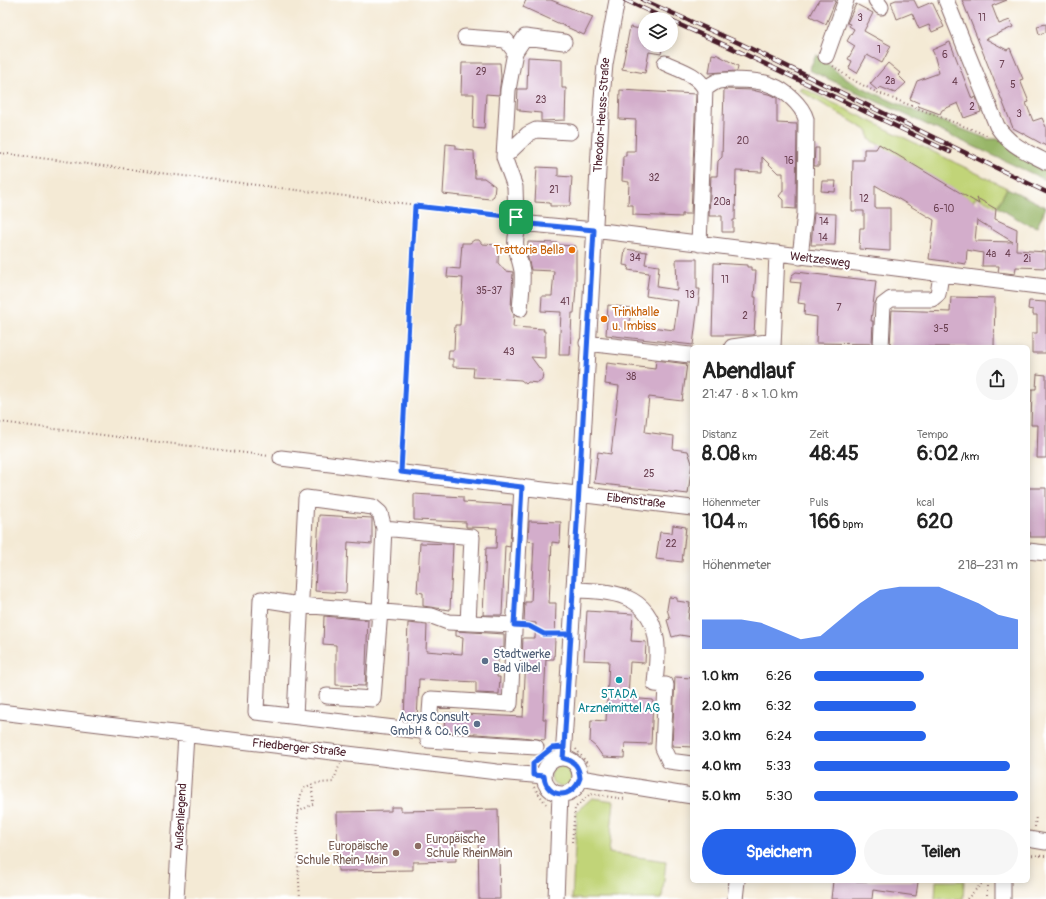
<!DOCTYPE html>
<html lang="de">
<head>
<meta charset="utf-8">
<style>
  body { margin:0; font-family:Pangolin,sans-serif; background:#f6f6f6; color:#222; height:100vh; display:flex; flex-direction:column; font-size:15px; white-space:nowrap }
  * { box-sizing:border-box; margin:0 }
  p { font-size:13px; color:#767676 }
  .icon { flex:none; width:22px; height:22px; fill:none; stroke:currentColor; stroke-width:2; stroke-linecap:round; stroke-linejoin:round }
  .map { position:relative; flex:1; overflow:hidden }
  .panel { position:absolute; left:690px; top:345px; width:340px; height:538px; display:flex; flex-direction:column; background:#fff; border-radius:6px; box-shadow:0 2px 10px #0003 }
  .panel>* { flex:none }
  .tools { position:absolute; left:638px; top:12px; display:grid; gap:8px }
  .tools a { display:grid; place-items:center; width:40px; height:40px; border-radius:50%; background:#fff; box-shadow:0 2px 10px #0003; font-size:20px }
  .pin { position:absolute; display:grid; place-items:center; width:34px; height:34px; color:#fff; margin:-17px; border-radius:8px; box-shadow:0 2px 6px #0006 }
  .round { display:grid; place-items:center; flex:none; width:42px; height:42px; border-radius:21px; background:#f6f6f6 }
  .headline { display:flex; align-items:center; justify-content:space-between; height:68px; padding:0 12px }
  h1 { font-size:22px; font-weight:700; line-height:30px }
  .figures { display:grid; grid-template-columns:repeat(3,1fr); gap:6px; height:68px; padding:4px 12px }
  .figures div { display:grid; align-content:center }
  .figures b { font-size:20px; font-weight:700 }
  .figures small { font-size:11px; font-weight:400 }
  .figures p { font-size:11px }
  .chart { height:112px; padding:8px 12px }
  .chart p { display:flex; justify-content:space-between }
  .chart svg { width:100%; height:72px; margin-top:4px; fill:#2563eb; opacity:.7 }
  .action { display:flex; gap:8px; margin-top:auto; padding:8px 12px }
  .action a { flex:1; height:46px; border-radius:24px; background:#2563eb; color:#fff; font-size:16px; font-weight:700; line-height:46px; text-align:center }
  .action a+a { background:#f6f6f6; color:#222 }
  ul { padding:0 12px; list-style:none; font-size:13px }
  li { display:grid; grid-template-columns:64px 48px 1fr; align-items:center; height:30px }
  li i { height:10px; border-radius:5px; background:#2563eb }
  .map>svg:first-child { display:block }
  .green { fill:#c1d478; stroke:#867a52 }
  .forest { fill:#98b668; stroke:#716a4a }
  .building { fill:#d3adcb; fill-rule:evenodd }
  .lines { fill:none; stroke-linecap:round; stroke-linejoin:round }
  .minor-casing { stroke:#866666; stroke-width:17 }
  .path { stroke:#866666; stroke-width:2; stroke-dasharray:1 3; stroke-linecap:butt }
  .minor { stroke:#fff; stroke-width:15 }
  .rail-casing { stroke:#4a1f2b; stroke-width:4.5 }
  .rail { stroke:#fff; stroke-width:3; stroke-dasharray:9; stroke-linecap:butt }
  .route-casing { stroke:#fff; stroke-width:8 }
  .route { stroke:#2563eb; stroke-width:5 }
  .food-dot { fill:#e8710a; stroke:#fff; stroke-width:1.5 }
  .service-dot { fill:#5c6f8a; stroke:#fff; stroke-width:1.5 }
  .culture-dot { fill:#0f9aa8; stroke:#fff; stroke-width:1.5 }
  .education-dot { fill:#8d6e63; stroke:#fff; stroke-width:1.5 }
  .labels { text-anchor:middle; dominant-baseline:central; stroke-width:4; stroke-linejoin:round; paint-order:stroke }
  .number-label { font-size:10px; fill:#6c4253 }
  .street-label { font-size:12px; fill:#4a1f2b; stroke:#fff }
  .food-label { font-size:12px; fill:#c56008; stroke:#fff; text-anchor:end }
  .service-label { font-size:12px; fill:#4e5e75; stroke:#fff; text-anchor:start }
  .culture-label { font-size:12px; fill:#0d838f; stroke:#fff }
  .education-label { font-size:12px; fill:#785e54; stroke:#fff; text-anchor:start }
</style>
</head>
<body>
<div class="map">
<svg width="1046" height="899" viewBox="0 0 1046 899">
  <rect width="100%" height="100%" fill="#fff"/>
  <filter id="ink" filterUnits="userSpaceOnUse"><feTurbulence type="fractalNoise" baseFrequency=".025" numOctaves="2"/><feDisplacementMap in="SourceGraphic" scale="8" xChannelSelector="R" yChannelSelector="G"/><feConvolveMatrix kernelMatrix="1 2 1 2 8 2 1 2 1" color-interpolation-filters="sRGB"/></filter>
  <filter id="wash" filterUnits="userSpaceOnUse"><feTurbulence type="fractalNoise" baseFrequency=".012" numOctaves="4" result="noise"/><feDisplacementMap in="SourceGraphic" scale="16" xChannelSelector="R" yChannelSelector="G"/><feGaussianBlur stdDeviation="0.9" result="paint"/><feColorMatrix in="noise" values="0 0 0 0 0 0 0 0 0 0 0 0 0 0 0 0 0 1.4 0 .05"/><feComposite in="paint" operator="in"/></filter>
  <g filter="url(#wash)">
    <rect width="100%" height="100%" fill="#f4ead5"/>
    <path class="green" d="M801,87L1007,188L997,207L977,196L973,201L869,139L868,131L799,90Z
      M551 776a11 11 0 1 1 22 0a11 11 0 1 1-22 0Z
      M592,798L614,801L609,853L666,861L662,899H572L577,811Z
      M936,881H964L963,899H935Z"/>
    <path class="forest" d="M816,55L824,58C837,86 956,126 988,139H1000L1046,167V180L809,70Z
      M1007,188L1046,207L1037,227L1025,223L997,207Z"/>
    <g id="blocks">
      <path class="building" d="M526,0H551L593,17L584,35L523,7Z
        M819,0H836L826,24L810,16Z
        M896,0H914L918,8L932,2L944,27L932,32L929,25L919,29L912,13L897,19L891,2Z
        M962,0H1007L992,6L999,24L1010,20L1013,27L986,39L1007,50L1010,48L1023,79L1020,80L1029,102L1026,103L1033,121L1042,118L1046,127V146L1013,128Z
        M856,4L873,13L864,31L891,46L882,63L867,55L857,73L849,68L852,61L848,59L855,46L847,41L854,29L849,26L850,24L847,23Z
        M1046,24V32L1039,34L1037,26Z
        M630,27L645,30V45H663L661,54L649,52L645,73L622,69Z
        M950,42L972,99L976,97L981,112L964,118L958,103L942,110L940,114L918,106L919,103L910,99L917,81L939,73L934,54L932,50Z
        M712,54L718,55L738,66L737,71L709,73Z
        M528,57L562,59V88H566L565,120L541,121V113L520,111V109H517L518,89H527Z
        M462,63H500L501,77L499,95L486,94L484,129L473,128L474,94H461Z
        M888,63L900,73L898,75L906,83L895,93L880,87L877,90L870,84Z
        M724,89L752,90L772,95L777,98V123L797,124L796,209L783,208V200L779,196L783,191V173H778L762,157V172L736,171L735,220H733V232H722V216H709L711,176H717L718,161L722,157Z
        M620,90L696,94L691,214H682V217L633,215V205H628L629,182L622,181L623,156H626V151H635L636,120L619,119Z
        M446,144L456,145V149L474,151L475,178H484L495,186L494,196L490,199L443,194Z
        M879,144L979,204L977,198L996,209L995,219L1017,229L1016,250L1046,252V268L1016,267L1015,274L998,272L999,266H982L983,253L967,250L966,264L929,259L934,220L875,185V208H890V251L859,249L860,228H864V211H852L853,160H864V149H876ZM977,220L1013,242L975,241Z
        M815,148H819V166H814Z
        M537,167L558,168V176L572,177L570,206H550V203L535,202Z
        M822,181H836L835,192L821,191Z
        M814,213L836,214L835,245H811Z
        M474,240H479L482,244L499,245L498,263L505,271L513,272L511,308L514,315L513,327L544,329L543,331H545V358L531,357L543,373L542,380L538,383L528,382L526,384L521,380L473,377L474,368L453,367V359H448L449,350H454L455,325H460L463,278L447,277L448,268L460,269L462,243H470Z
        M528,242L558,243V245L576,246V287L574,313H572L570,355H559L561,312L541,311L542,296H552L554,271L531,270L527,254Z
        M625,249L647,252L645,264L659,266L657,287L677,290L676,259H697V289H700L693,345L606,335L608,305L631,308L629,324L674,330L678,301L646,296L649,273L628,270L629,266L623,265Z
        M714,263L747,265V267H751V270H756L754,297H756L754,335H712Z
        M796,272L876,281L871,321H873L872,344L816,343L817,317L804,315L805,304L798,303L801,283L790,282L792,275Z
        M951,297L995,298L994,347H890L892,310L950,312Z
        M1029,301L1046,302V353H1032V333H1037V315H1033V310L1028,309Z
        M656,360L687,364L682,401L649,397L645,432L674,436L673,449L688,451L692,463L688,494L594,483L598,452L611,454L619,386L605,384L607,363L655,369Z
        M1037,374L1046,375V458H1037L1038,425H1031L1032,389H1036Z
        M1028,488H1046V537H1030V532L1028,531Z
        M414,494L463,497V502L512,505L510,547L505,546L502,615H483L486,548H496L497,528L466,527V522L414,520Z
        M319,515L372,518V544L348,542L346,593L315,591Z
        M529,521L561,522L560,543L552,542L549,603H556L555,640L554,659H546L543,719H546L545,740L522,737L444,732L445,713L523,717L526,658H522L523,638H535L536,623L524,622L525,602H531L534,542L528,541Z
        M673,525L686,527L682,562L656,559L660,532L672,533Z
        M420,543L453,544L450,610L423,606V593L417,592Z
        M669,597L677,598V601L690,603L688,620H692V637L680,635L672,637L667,620L670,619L667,609Z
        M587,611L633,614L631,641L646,642L645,663L630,662L628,698L653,700L651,744L625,743L624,758L603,757L596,747L590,742L591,720L606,721L609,661L584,660Z
        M324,616L368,620L365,686L336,685V645L323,644Z
        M408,623L427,625L426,651L462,654L463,637L456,636V631L504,634V648H499L497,677H500L499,694L476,693V682L419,679L417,720L404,719Z
        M675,677L692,678V747L672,746Z
        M391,807H401V811L498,809L500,899H479L478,832H455L456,861L413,862V870L338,871L337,812L391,811Z
        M833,881H916L918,882L916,896L873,890L872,899H831Z"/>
    </g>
  </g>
  <g filter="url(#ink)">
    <use href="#blocks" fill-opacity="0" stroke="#866666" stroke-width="1"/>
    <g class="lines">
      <defs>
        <path id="minor" d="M876,0L881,7
          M946,0L997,126C1010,146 1026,151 1046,162
          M465,37L506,40L515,52
          M564,42L525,37L515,52L508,90L504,157L515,187L516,217L520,223L594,230L1046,287
          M826,56L846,0
          M665,63C680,70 697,74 705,89L699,244
          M705,89C709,86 713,83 718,81C730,79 761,80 771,85C785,90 802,105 806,119L805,213L800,257
          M504,157L528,134L536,130L570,132
          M520,223C511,247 518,249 522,271C523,283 521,297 520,309
          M587,343L690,355
          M732,347L773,341
          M773,347L777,254
          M881,347L883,305L891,299H932L938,294L941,275
          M281,458L692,508
          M522,487L510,704L431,699L428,740L536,747
          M1028,551L1046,553
          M574,590C611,591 649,593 656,638C659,652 656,669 655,684L666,685L663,748L669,761L692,764
          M327,696L373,699L380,611L384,528
          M0,712L497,772L544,776
          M295,716L306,498L373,507L380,513L384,528L472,537L468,623
          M429,732L256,712L261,599L300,605L432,616L448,622L515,625
          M563,758L580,494L602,98L605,64L617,0
          M544 776a18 18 0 1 1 36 0a18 18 0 1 1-36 0Z
          M580,778L692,796
          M1028,839L1046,842
          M176,899L186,735
          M556,899L560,794
          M735,899L737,881
          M1003,899V881"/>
      </defs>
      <use href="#minor" class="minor-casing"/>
      <path class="path" d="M833,66L849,78L876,92L989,136
        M0,153L505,216
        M0,422L269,456
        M401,460L415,206
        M526,626L544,634L560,633
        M576,749L590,767
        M534,787L546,804
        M298,812L313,804L312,784
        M1035,827L1036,815
        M572,842L575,808L590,794L625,799
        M1028,855L1046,856
        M300,899C299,880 293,800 304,789C311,782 324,783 333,782L340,764
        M967,899L984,881
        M987,899V881"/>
      <use href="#minor" class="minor"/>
      <defs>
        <path id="rail" d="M625,0L666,19
          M643,0L739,43L1046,192
          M671,21L736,50L950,152"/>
      </defs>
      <use href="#rail" class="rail-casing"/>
      <use href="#rail" class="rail"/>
    </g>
  </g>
  <g class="lines" filter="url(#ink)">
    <defs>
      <path id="route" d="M516,217L520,223L594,230L564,747L552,748L533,763V775L544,776C546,799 573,800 580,778C579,767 575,761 563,758L564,747L571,634H544L529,626L514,625L522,487L401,472L415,206L516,217"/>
    </defs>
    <use href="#route" class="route-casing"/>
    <use href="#route" class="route"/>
  </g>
  <g class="food-dot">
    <circle cx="572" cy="250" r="4"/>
    <circle cx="604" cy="319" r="4"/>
  </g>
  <g class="service-dot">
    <circle cx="485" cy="661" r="4"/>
    <circle cx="477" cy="724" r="4"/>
  </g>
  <circle class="culture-dot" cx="619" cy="680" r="4"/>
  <g class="education-dot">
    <circle cx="418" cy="846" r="4"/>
    <circle cx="396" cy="853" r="4"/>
  </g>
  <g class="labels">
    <g class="number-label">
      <text x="860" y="18">3</text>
      <text x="982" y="18">11</text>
      <text x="879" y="50">1</text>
      <text x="945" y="55">6</text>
      <text x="1002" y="65">7</text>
      <text x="481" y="72">29</text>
      <text x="890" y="81">2a</text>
      <text x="955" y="82">4</text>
      <text x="1013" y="85">5</text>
      <text x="541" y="100">23</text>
      <text x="972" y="107">2</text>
      <text x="1019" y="114">3</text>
      <text x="743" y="141">20</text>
      <text x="789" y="161">16</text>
      <text x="654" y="178">32</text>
      <text x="554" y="190">21</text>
      <text x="864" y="199">12</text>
      <text x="722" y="202">20a</text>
      <text x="944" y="209">6-10</text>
      <text x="824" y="222">14</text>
      <text x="823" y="238">14</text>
      <text x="991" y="254">4a</text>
      <text x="1008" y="254">4</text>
      <text x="635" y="258">34</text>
      <text x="1027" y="259">2i</text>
      <text x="725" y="280">11</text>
      <text x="489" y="291">35-37</text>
      <text x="690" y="295">13</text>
      <text x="565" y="302">41</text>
      <text x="839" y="308">7</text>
      <text x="745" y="316">2</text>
      <text x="941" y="329">3-5</text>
      <text x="509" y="352">43</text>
      <text x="631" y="377">38</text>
      <text x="649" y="474">25</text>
      <text x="671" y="544">22</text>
    </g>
    <g class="street-label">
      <text transform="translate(602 115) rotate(-86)">Theodor-Heuss-Straße</text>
      <text transform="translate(820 260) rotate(7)">Weitzesweg</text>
      <text transform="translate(636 501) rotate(7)">Eibenstraße</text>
      <text transform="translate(299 748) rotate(6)">Friedberger Straße</text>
      <text transform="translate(181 817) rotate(-87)">Außenliegend</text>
    </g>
    <g class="food-label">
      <text x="564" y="250">Trattoria Bella</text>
      <text x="612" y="312" text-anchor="start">Trinkhalle<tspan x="612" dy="14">u. Imbiss</tspan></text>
    </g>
    <g class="service-label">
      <text x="493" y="654">Stadtwerke<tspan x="493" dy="14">Bad Vilbel</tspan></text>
      <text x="469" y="717" text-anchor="end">Acrys Consult<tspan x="469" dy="14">GmbH &amp; Co. KG</tspan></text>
    </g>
    <g class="culture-label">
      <text x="619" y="694">STADA<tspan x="619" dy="14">Arzneimittel AG</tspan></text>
    </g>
    <g class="education-label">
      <text x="426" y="839">Europäische<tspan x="426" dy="14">Schule RheinMain</tspan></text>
      <text x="388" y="846" text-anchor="end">Europäische<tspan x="388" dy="14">Schule Rhein-Main</tspan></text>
    </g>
  </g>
</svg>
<div class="tools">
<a><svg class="icon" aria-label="layers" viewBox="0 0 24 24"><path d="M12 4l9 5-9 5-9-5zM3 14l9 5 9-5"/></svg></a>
</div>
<div class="pin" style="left:516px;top:217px;background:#1e9e55"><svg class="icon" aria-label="arrive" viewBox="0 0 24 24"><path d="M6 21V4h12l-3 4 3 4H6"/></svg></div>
<section class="panel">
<div class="headline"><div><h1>Abendlauf</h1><p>21:47 · 8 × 1.0 km</p></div><a class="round"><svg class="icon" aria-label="share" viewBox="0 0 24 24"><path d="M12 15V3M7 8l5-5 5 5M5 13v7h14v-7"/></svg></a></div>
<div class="figures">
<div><p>Distanz</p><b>8.08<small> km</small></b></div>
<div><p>Zeit</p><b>48:45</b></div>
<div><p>Tempo</p><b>6:02<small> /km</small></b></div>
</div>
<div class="figures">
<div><p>Höhenmeter</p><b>104<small> m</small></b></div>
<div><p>Puls</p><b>166<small> bpm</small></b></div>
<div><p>kcal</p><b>620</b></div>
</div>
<div class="chart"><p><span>Höhenmeter</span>218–231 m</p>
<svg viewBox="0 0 160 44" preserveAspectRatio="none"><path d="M0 44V26L10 26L20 26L30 28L40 33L50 38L60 36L70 26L80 16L90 8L100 6L110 6L120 6L130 11L140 16L150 23L160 26V44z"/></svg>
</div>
<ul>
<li><b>1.0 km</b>6:26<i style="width:54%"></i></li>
<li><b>2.0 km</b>6:32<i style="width:50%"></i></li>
<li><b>3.0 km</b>6:24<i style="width:55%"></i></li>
<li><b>4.0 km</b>5:33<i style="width:96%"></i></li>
<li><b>5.0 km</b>5:30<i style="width:100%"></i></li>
</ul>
<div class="action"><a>Speichern</a><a>Teilen</a></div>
</section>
</div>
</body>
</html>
